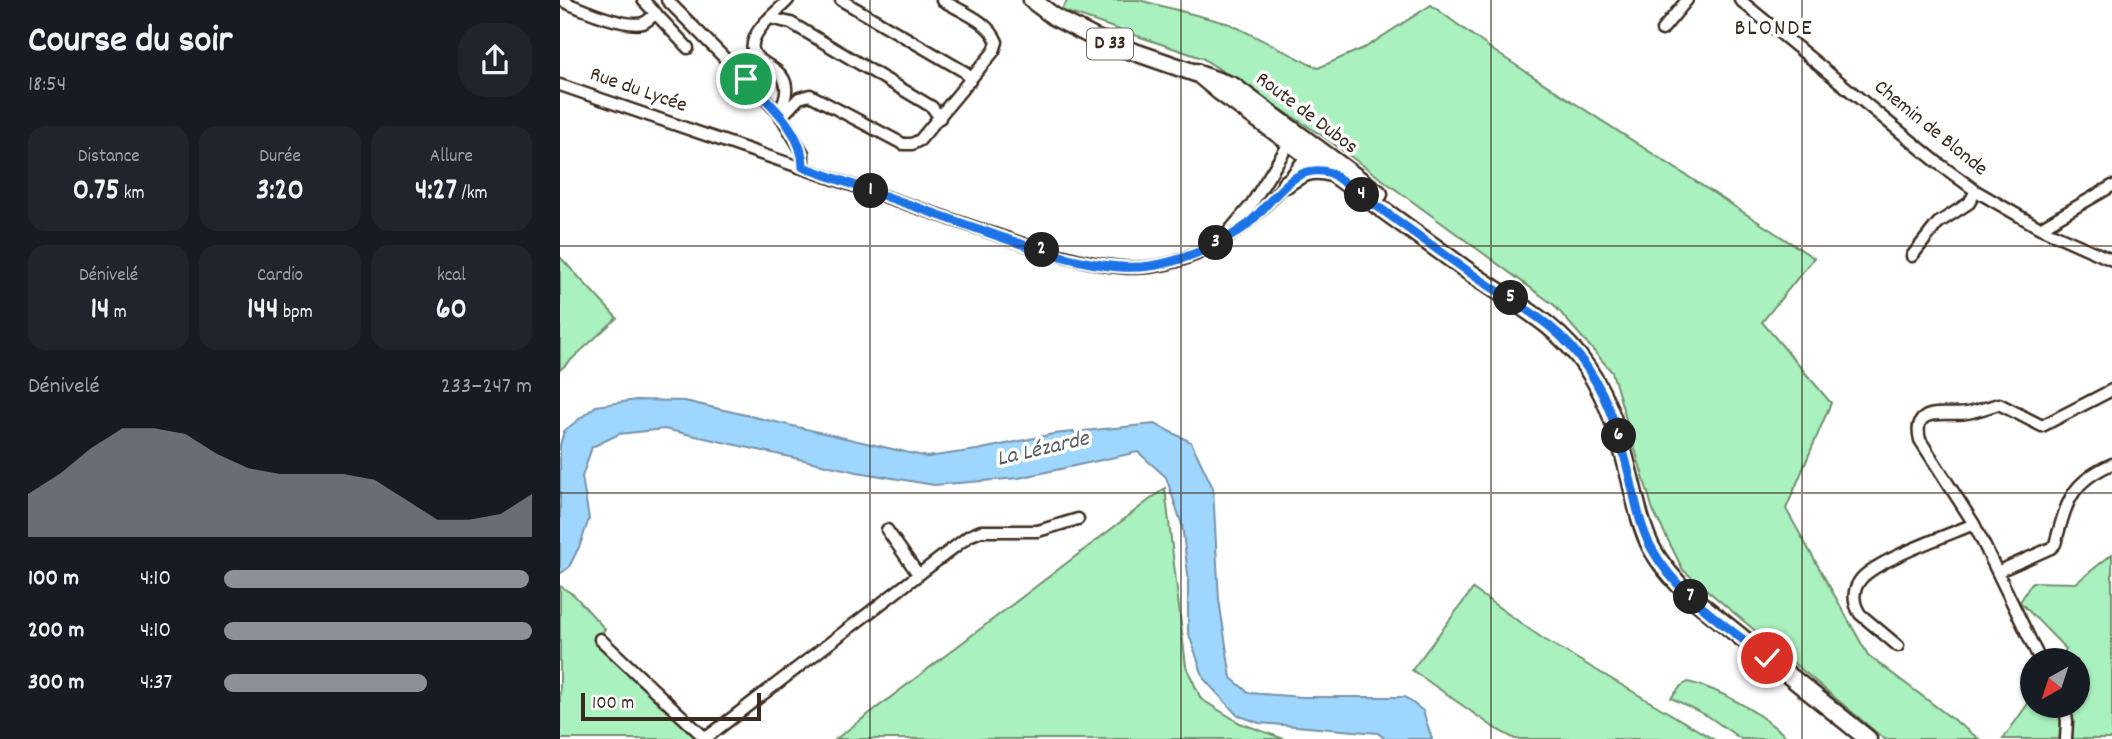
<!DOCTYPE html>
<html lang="fr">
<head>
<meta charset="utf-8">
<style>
  body { margin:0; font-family:Dekko,sans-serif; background:#20242c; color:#f1f3f6; height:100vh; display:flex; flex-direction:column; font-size:26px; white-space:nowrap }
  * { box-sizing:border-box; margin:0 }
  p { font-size:23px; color:#9ea1a6 }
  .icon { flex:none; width:38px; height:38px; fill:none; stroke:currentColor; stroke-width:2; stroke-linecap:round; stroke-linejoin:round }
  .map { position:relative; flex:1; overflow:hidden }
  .details { display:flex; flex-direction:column; background:#171b24; width:560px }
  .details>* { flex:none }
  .needle { width:46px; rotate:219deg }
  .controls { position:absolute; left:1460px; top:648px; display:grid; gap:14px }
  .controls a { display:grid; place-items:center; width:70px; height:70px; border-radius:50%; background:#171b24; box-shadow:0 2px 5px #0004; font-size:35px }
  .scale { position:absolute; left:21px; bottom:18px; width:180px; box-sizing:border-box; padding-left:7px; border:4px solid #3b2a1e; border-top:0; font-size:19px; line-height:24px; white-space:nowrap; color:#3b2a1e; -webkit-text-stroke:5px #fff; paint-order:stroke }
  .pin { position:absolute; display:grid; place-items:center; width:60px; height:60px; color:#fff; margin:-30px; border:4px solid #fff; border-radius:50%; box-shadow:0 2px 7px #0007 }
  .km { position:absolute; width:35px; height:35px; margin:-18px; border-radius:50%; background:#222; color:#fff; font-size:19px; line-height:35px; text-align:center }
  .round { display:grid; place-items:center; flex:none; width:74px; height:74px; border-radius:28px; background:#20242c }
  .summary { display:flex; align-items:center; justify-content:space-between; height:119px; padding:0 28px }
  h1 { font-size:38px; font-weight:800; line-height:52px }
  .figures { display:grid; grid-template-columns:repeat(3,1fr); gap:10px; height:119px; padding:7px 28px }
  .figures div { display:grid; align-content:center; border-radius:18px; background:#20242c; text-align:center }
  .figures b { font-size:30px; font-weight:800 }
  .figures small { font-size:19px; font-weight:400 }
  .figures p { font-size:19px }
  .chart { height:196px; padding:14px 28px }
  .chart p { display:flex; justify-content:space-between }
  .chart svg { width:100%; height:126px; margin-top:7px; fill:#8c9099; opacity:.7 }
  ul { padding:0 28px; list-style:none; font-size:23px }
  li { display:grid; grid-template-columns:112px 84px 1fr; align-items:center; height:52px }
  li i { height:18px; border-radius:9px; background:#8c9099 }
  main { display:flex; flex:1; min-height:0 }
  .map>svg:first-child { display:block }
  .green { fill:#a9f1be; stroke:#728e6e; stroke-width:2 }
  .water { fill:#9ed6fe; stroke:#7691a4; stroke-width:2 }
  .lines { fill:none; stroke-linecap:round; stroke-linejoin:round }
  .minor-casing { stroke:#3b2a1e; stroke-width:15 }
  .primary-casing { stroke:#3b2a1e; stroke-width:21 }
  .minor { stroke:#fff; stroke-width:10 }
  .primary { stroke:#fff; stroke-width:16 }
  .route-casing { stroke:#fff; stroke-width:14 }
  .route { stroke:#1a73e8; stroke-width:9 }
  .grid { fill:none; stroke:#3b2a1e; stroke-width:2; stroke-opacity:0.55 }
  .labels { text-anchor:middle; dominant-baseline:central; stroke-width:7; stroke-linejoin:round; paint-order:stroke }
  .shield { fill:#fff; stroke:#766a62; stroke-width:2 }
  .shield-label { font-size:19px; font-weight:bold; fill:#3b2a1e }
  .street-label { font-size:21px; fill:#3b2a1e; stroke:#fff }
  .neighbourhood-label { font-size:23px; letter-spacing:2px; fill:#3b2a1e; stroke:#fff }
  .water-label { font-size:23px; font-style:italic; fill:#595e61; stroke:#fff }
</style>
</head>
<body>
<main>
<section class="details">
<div class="summary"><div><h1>Course du soir</h1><p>18:54</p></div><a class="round"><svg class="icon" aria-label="share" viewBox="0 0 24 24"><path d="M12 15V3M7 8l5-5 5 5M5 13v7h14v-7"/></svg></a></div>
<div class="figures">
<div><p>Distance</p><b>0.75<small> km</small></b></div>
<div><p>Durée</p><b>3:20</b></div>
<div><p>Allure</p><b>4:27<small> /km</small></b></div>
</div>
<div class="figures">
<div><p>Dénivelé</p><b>14<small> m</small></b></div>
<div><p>Cardio</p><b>144<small> bpm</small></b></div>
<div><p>kcal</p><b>60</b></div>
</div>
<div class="chart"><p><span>Dénivelé</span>233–247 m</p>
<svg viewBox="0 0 160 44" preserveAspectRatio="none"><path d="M0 44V29L10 22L20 13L30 6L40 6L50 8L60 15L70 20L80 22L90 22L100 22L110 24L120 31L130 38L140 38L150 36L160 29V44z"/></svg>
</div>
<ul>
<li><b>100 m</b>4:10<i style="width:99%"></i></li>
<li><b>200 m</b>4:10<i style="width:100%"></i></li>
<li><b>300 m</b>4:37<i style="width:66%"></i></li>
</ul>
</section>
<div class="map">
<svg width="1552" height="739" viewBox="0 0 1552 739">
  <rect width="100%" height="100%" fill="#fff"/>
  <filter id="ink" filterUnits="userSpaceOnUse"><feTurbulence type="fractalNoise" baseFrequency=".0143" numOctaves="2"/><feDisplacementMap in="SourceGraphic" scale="14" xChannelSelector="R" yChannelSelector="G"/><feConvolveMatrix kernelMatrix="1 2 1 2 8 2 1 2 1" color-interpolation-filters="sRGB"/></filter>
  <g filter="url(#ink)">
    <path class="green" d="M508,0H579L670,24L758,68L806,47L871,5L934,51L1254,258L1202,322L1271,403L1226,509L1308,655L1419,739H1324L1123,570L1093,510L1052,372L994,305L764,137L642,58L501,10Z
      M0,257L57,318L0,370Z
      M605,488L626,666L641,699L680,723L724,739H276Z
      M1552,554V739H1443L1472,698V705H1517V660H1499L1506,649L1460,602L1472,582L1516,583Z
      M0,586L14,595L45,629L36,640L138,739H0Z
      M913,589L982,638L1153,739H955L936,729L852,670Z
      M1128,682C1164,690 1201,714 1229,739H1181L1148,716L1111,698L1121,686Z"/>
    <path class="water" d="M76,400L125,401L367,457L417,450L493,434L595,424L631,442L653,488L659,600L671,678L689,693L743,697H845L863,711L872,739H825L818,733L699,723L677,715L644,679L628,631V574L622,525L606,477L578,452L459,478L374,485L297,472L104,429L59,434L32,447L22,477L29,519L20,545L9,567L0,574V445L4,431L36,406Z"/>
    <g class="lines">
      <defs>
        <path id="minor" d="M0,0C18,8 64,28 83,23C88,21 92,17 96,13
          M83,0L128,48
          M107,0L219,113L243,153V167
          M281,0L405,72L410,81
          M1180,0L1378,163L1416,191L1480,228L1552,260
          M210,18L231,23L362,101L372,107L380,118
          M1102,30L1127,0
          M0,85L478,249C513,258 552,271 589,267C662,258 710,208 749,152
          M219,113C248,58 179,72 195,37C201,23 218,11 228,0
          M221,117L239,98L250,95L343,144H352L360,140L434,51L437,42C429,21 400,11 382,0
          M1480,228L1552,186
          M665,236L691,205L732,139
          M1352,256L1378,223L1409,203L1416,191
          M327,530L358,574
          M1439,571L1491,548L1495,544C1507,503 1509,483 1552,464
          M40,639L146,739
          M1338,646L1300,614C1293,603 1292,590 1301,579C1317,560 1388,535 1414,524
          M1480,660L1414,524L1360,440C1351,404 1387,417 1407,413C1417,411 1428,407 1439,404L1482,426L1552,390
          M1504,705L1507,721L1506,739
          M146,738L409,536L421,531H478L518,519"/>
        <path id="primary" d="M472,0L496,18L537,39L673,86L819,194
          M636,72L660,92C741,151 823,210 905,269C949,301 995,320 1027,368C1051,403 1062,445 1072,486C1077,506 1081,527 1091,547C1101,566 1115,581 1130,596L1308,739
          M726,184C741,173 752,167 771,173"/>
      </defs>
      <use href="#minor" class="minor-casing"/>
      <use href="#primary" class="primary-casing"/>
      <use href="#minor" class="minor"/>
      <use href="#primary" class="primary"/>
    </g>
  </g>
  <g class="lines" filter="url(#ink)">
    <defs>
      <path id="route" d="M186,79C209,103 243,131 243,167C297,186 350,205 404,224C455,242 536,274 590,266C620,262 658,246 683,228C712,207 730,160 771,173C820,208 869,244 919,279C961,307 999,324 1028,369C1050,402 1061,440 1070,478C1076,502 1080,528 1092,549C1118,596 1167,626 1207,658"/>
    </defs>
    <use href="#route" class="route-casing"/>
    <use href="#route" class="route"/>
  </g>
  <path class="grid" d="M310,0V739M621,0V739M931,0V739M1242,0V739M0,246H1552M0,493H1552"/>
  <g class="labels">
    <rect class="shield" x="527" y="28.5" width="46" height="31" rx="5"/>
    <g class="shield-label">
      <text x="550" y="44">D 33</text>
    </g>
    <g class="street-label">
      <text transform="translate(78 91) rotate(19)">Rue du Lycée</text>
      <text transform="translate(746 114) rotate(37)">Route de Dubos</text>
      <text transform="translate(1370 129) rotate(39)">Chemin de Blonde</text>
    </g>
    <g class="neighbourhood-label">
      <text x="1214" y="29">BLONDE</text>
    </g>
    <g class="water-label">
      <text transform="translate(483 450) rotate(-13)">La Lézarde</text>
    </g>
  </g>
</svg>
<div class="controls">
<a><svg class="needle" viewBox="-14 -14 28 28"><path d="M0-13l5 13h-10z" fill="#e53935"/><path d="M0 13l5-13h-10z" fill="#9ea1a6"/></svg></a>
</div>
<div class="scale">100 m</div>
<div class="pin" style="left:186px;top:79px;background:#1e9e55"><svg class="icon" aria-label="arrive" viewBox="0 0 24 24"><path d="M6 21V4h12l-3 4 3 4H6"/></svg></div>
<div class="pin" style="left:1207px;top:658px;background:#d93025"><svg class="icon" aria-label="check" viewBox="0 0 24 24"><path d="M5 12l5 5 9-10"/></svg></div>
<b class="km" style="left:311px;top:191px">1</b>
<b class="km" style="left:482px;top:250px">2</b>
<b class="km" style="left:656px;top:243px">3</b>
<b class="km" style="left:802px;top:195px">4</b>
<b class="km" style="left:951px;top:298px">5</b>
<b class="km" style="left:1059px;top:436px">6</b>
<b class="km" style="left:1131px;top:597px">7</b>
</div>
</main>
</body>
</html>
